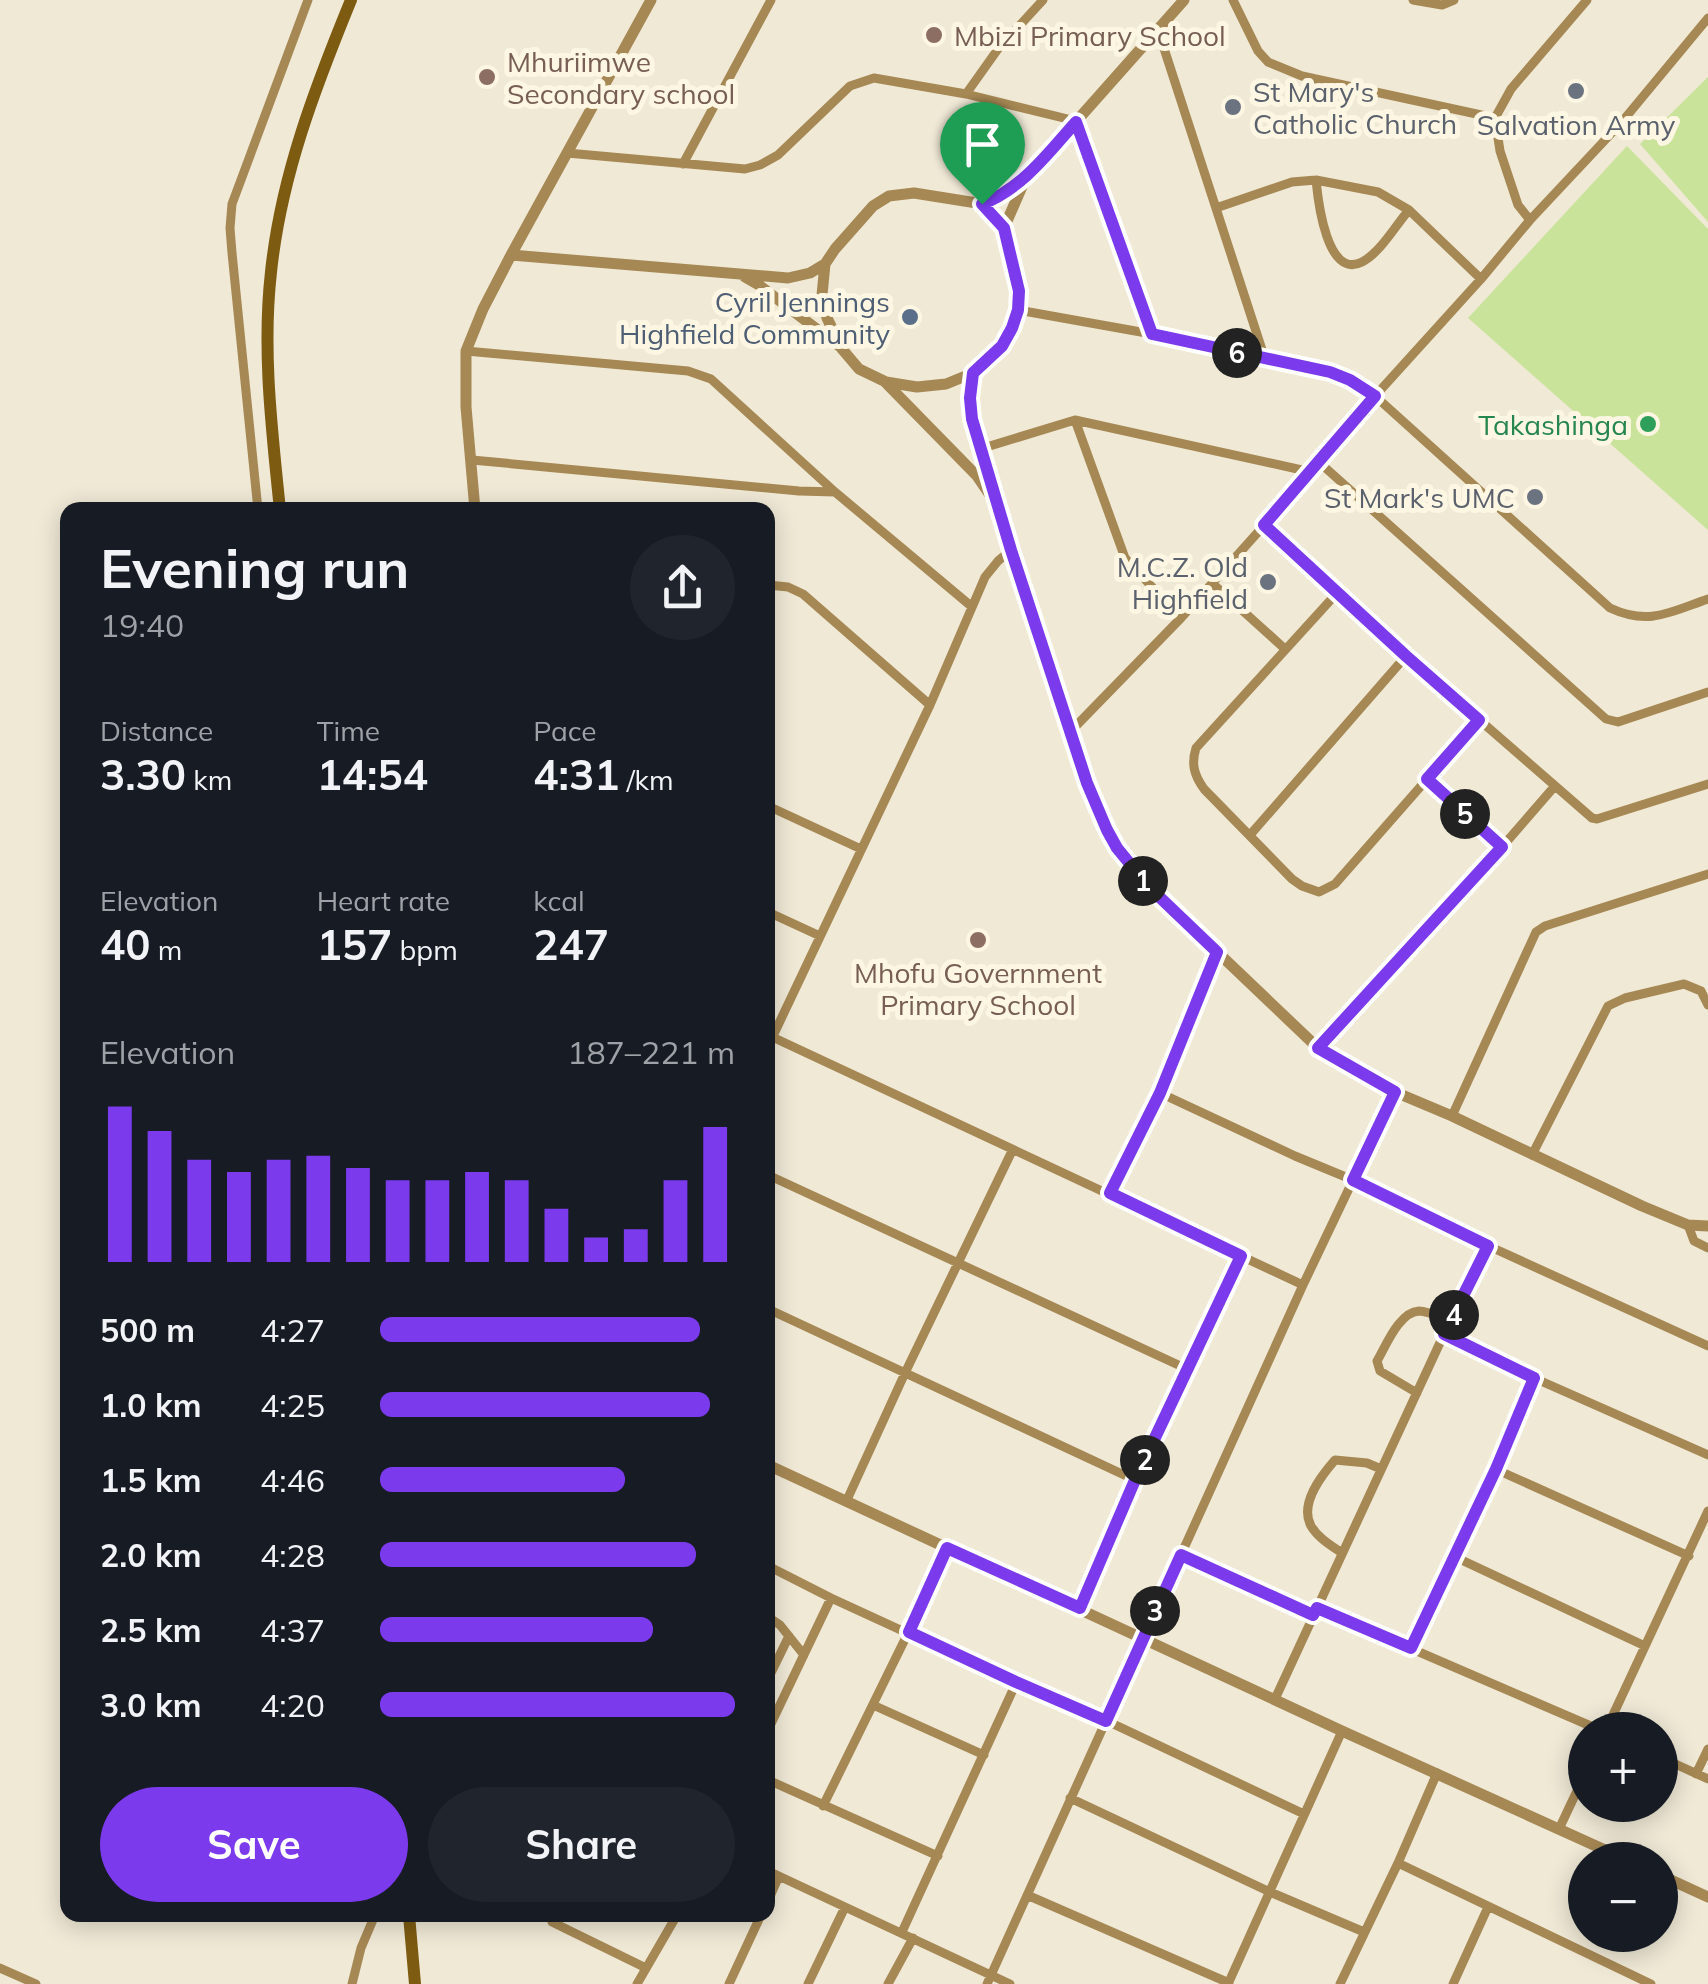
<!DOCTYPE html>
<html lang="en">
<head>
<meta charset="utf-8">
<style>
  body { margin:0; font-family:Mulish,sans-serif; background:#20242c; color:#f1f3f6; height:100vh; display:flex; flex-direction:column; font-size:38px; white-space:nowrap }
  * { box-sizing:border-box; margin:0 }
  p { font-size:32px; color:#9ea1a6 }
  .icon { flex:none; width:55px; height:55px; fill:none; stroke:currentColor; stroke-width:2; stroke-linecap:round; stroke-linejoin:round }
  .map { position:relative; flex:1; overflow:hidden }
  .drawer { position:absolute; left:60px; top:502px; width:715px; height:1420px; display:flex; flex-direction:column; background:#171b24; border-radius:20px; box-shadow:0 5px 25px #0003 }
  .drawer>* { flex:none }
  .tools { position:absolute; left:1568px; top:1712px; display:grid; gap:20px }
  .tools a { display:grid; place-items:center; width:110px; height:110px; border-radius:50%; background:#171b24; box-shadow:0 5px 25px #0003; font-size:50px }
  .pin { position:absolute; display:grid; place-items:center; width:85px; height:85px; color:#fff; margin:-102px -42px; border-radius:50% 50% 50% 0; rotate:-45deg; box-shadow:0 0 10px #0007 }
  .pin .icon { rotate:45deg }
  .km { position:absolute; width:50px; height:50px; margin:-25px; border-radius:50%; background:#222; color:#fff; font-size:28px; line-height:50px; text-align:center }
  .round { display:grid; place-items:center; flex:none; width:105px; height:105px; border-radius:52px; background:#20242c }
  .headline { display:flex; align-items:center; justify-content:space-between; height:170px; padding:0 40px }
  h1 { font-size:55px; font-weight:700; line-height:75px }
  .stats { display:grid; grid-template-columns:repeat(3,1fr); gap:15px; height:170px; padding:10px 40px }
  .stats div { display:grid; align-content:center }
  .stats b { font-size:42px; font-weight:700 }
  .stats small { font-size:28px; font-weight:400 }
  .stats p { font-size:28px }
  .chart { height:280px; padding:20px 40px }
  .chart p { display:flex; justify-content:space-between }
  .chart svg { width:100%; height:180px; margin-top:10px; stroke:#7c3aed; stroke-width:6 }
  .cta { display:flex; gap:20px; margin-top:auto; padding:20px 40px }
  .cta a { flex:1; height:115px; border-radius:60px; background:#7c3aed; color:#fff; font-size:40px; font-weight:700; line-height:115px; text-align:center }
  .cta a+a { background:#20242c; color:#f1f3f6 }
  ul { padding:0 40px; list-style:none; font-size:32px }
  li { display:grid; grid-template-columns:160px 120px 1fr; align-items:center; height:75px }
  li i { height:25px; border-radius:12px; background:#7c3aed }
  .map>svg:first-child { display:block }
  .green { fill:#cae39b }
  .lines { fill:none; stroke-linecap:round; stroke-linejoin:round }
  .minor { stroke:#a68854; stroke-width:9 }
  .tertiary { stroke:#a68854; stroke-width:11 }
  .secondary { stroke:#7d5b11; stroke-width:12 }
  .route-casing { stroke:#fff; stroke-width:20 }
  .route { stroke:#7c3aed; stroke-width:12 }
  .education-dot { fill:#8d6e63; stroke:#fdf6e3; stroke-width:4 }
  .worship-dot { fill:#6b7280; stroke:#fdf6e3; stroke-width:4 }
  .service-dot { fill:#5c6f8a; stroke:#fdf6e3; stroke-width:4 }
  .leisure-dot { fill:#2e9e5b; stroke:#fdf6e3; stroke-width:4 }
  .labels { text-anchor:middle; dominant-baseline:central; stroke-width:10; stroke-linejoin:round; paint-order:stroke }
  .education-label { font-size:28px; fill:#785e54; stroke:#fdf6e3; text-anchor:start }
  .worship-label { font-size:28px; fill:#5b616d; stroke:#fdf6e3; text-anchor:end }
  .service-label { font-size:28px; fill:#4e5e75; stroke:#fdf6e3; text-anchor:end }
  .leisure-label { font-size:28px; fill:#27864d; stroke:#fdf6e3; text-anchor:end }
</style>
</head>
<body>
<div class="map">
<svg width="1708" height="1984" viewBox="0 0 1708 1984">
  <rect width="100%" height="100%" fill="#f0e9d6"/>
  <path class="green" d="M1708,77V222L1640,144Z
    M1627,146L1708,229V530L1468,318Z"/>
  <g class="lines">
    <path class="minor" d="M1233,0L1258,51L1268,62L1302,76L1495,118
      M1413,0L1442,5L1454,0
      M1158,30L1265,359
      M966,94L998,49L1043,0
      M567,153L745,169L760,165L778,155L850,86L874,78L966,94L1076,121L1152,334
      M683,164L771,0
      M1316,180C1318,201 1327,280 1362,262C1381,252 1395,226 1409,210
      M1216,208L1292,182L1316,180L1378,192L1409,210L1481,279
      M1530,220L1518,205L1500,151L1495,118L1511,89L1587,0
      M1018,310L1152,334L1265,359L1314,368L1350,380L1375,396L1610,608C1649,626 1670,612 1708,599
      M466,351L688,371L711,379L835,492L971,606
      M1075,420L1125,558L1181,618
      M980,449L1075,420L1311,472
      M472,460L799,491L835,492
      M1320,463L1606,719L1618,722L1708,692
      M258,510L232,253L230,228L232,204L308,0
      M1264,525L1406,656L1592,818L1597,819L1708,784
      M1212,583L1285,649
      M768,585L788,587L803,594L930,705
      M1337,593L1196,748C1191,764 1194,775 1204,789L1292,879L1302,886L1319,892L1335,884L1479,720
      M1071,731L1181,618L1320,463L1375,396L1481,279L1530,220L1621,123L1708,18
      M1427,779L1502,847
      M768,806L861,849
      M1250,835L1406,656
      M768,912L820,936
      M768,1035L1303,1285
      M772,1038L930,705L985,577L998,561L1011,550
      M1318,1048L1502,847L1554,787
      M1160,1093L1295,1156L1353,1180L1482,1243L1708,1346
      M1452,1116L1536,932L1545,926L1708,874
      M1532,1155L1608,1006L1625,998L1684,984L1701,991L1708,1005
      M768,1175L1187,1369
      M1110,1193L1160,1093L1217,952
      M1688,1225L1694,1241L1708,1248
      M768,1309L1135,1480
      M1444,1334L1534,1378L1708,1455
      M1417,1393L1380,1371L1377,1361C1386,1346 1399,1312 1419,1311C1429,1311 1441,1318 1451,1322
      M1495,1469L1689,1556
      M846,1502L905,1373L1012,1151
      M1342,1553C1332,1546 1318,1538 1311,1526C1299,1504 1321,1476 1335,1460L1367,1463L1381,1469
      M1181,1555L1313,1615
      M1453,1556L1645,1646
      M768,1566L831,1598L1016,1683L1107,1721L1304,1814
      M1080,1608L1135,1480L1241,1256
      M1317,1608L1600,1730
      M768,1617L780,1625L804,1655
      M1411,1649L1495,1469L1534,1378
      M768,1679L789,1636
      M1275,1699L1444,1334L1489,1246
      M873,1705L984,1755
      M768,1730L831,1598
      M1606,1730L1708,1511
      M1660,1757L1708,1779
      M1696,1774L1708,1749
      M768,1780L938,1856
      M1070,1798L1270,1892L1364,1932
      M823,1806L909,1631L947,1547
      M1559,1829L1585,1774
      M1398,1863L1651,1984
      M768,1871L1010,1984
      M1027,1895L1229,1983
      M768,1901L779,1876
      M552,1922L646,1968
      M902,1932L1016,1683
      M0,1968L36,1984
      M352,1984L361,1948L375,1915
      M637,1984L677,1915
      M729,1984L761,1915
      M808,1984L845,1907
      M888,1984L913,1938
      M987,1984L1303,1285L1395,1092
      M1228,1984L1342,1731
      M1340,1984L1398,1863L1437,1773
      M1453,1984L1488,1907"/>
    <path class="tertiary" d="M983,204L999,197L1026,178L1184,0
      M1004,228L1024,182
      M511,255L788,278L810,273L825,264
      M745,277L759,285L839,346
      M973,373L946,384L917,387L886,382L859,369L842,349L827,318L822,295L825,264L835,249L873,206L889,196L914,193L983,204L1004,228L1019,291L1018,310L1012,328L1002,346L973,373L970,398L972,419L1011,550L1087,783L1117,848L1149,887L1318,1048L1395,1092L1452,1116L1642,1206L1688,1225L1708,1226
      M886,383L977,476L992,498
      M475,510L466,407V351L483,309L511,255L651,0
      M768,1465L1342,1731L1627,1860
      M1660,1875L1708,1897"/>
    <path class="secondary" d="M280,510C272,431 262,351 271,272C281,176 315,88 351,0
      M409,1915L415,1984"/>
  </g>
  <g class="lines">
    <defs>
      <path id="route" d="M1076,122L1152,334L1330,372L1350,380L1375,396L1264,525L1406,656L1479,720L1427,779L1502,847L1318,1048L1395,1092L1353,1180L1488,1246L1444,1334L1534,1378L1496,1469L1411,1648L1317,1608L1313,1615L1181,1555L1106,1721L1016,1682L909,1632L947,1548L1080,1608L1135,1480L1241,1256L1110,1193L1160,1093L1217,952L1149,887L1117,848L1107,830L1087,783L1011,550L972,419L970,398L973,373L1002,346L1012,328L1018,310L1019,291L1004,228L982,204C1023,188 1048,153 1076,122Z"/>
    </defs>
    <use href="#route" class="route-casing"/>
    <use href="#route" class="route"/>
  </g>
  <g class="education-dot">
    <circle cx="934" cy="35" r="10"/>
    <circle cx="487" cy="77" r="10"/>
    <circle cx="978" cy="940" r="10"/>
  </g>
  <g class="worship-dot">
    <circle cx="1576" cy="91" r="10"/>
    <circle cx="1233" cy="107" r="10"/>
    <circle cx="1535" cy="497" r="10"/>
    <circle cx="1268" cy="582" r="10"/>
  </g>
  <circle class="service-dot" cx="910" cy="317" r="10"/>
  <circle class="leisure-dot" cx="1648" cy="424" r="10"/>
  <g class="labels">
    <g class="education-label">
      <text x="954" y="35">Mbizi Primary School</text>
      <text x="507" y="61">Mhuriimwe<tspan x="507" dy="32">Secondary school</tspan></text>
      <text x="978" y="972" text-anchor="middle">Mhofu Government<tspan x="978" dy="32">Primary School</tspan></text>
    </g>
    <g class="worship-label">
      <text x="1253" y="91" text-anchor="start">St Mary's<tspan x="1253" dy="32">Catholic Church</tspan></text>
      <text x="1576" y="124" text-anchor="middle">Salvation Army</text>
      <text x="1515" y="497">St Mark's UMC</text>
      <text x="1248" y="566">M.C.Z. Old<tspan x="1248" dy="32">Highfield</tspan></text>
    </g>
    <g class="service-label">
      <text x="890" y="301">Cyril Jennings<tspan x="890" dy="32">Highfield Community</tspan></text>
    </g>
    <g class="leisure-label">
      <text x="1628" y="424">Takashinga</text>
    </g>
  </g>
</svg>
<div class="tools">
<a>+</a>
<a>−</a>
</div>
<div class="pin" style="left:982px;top:204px;background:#1e9e55"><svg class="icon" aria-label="arrive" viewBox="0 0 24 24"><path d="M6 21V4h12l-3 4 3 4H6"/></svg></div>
<b class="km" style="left:1143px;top:881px">1</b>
<b class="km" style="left:1145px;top:1460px">2</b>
<b class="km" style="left:1155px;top:1611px">3</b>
<b class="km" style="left:1454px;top:1315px">4</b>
<b class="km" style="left:1465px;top:814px">5</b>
<b class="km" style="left:1237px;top:353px">6</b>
<section class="drawer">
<div class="headline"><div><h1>Evening run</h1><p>19:40</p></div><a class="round"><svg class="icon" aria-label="share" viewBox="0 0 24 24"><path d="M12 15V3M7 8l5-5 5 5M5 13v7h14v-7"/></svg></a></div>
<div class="stats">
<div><p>Distance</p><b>3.30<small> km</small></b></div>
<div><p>Time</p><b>14:54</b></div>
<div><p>Pace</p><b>4:31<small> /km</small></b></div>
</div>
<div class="stats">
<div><p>Elevation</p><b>40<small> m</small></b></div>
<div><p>Heart rate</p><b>157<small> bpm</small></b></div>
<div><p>kcal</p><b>247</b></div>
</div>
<div class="chart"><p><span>Elevation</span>187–221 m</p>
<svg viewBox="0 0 160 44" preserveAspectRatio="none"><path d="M5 44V6M15 44V12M25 44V19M35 44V22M45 44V19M55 44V18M65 44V21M75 44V24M85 44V24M95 44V22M105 44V24M115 44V31M125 44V38M135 44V36M145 44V24M155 44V11"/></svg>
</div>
<ul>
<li><b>500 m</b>4:27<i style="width:90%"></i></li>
<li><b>1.0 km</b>4:25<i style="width:93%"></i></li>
<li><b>1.5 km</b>4:46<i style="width:69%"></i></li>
<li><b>2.0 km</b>4:28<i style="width:89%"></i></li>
<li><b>2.5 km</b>4:37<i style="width:77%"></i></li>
<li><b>3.0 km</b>4:20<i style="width:100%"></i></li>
</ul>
<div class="cta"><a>Save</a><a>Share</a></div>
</section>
</div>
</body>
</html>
